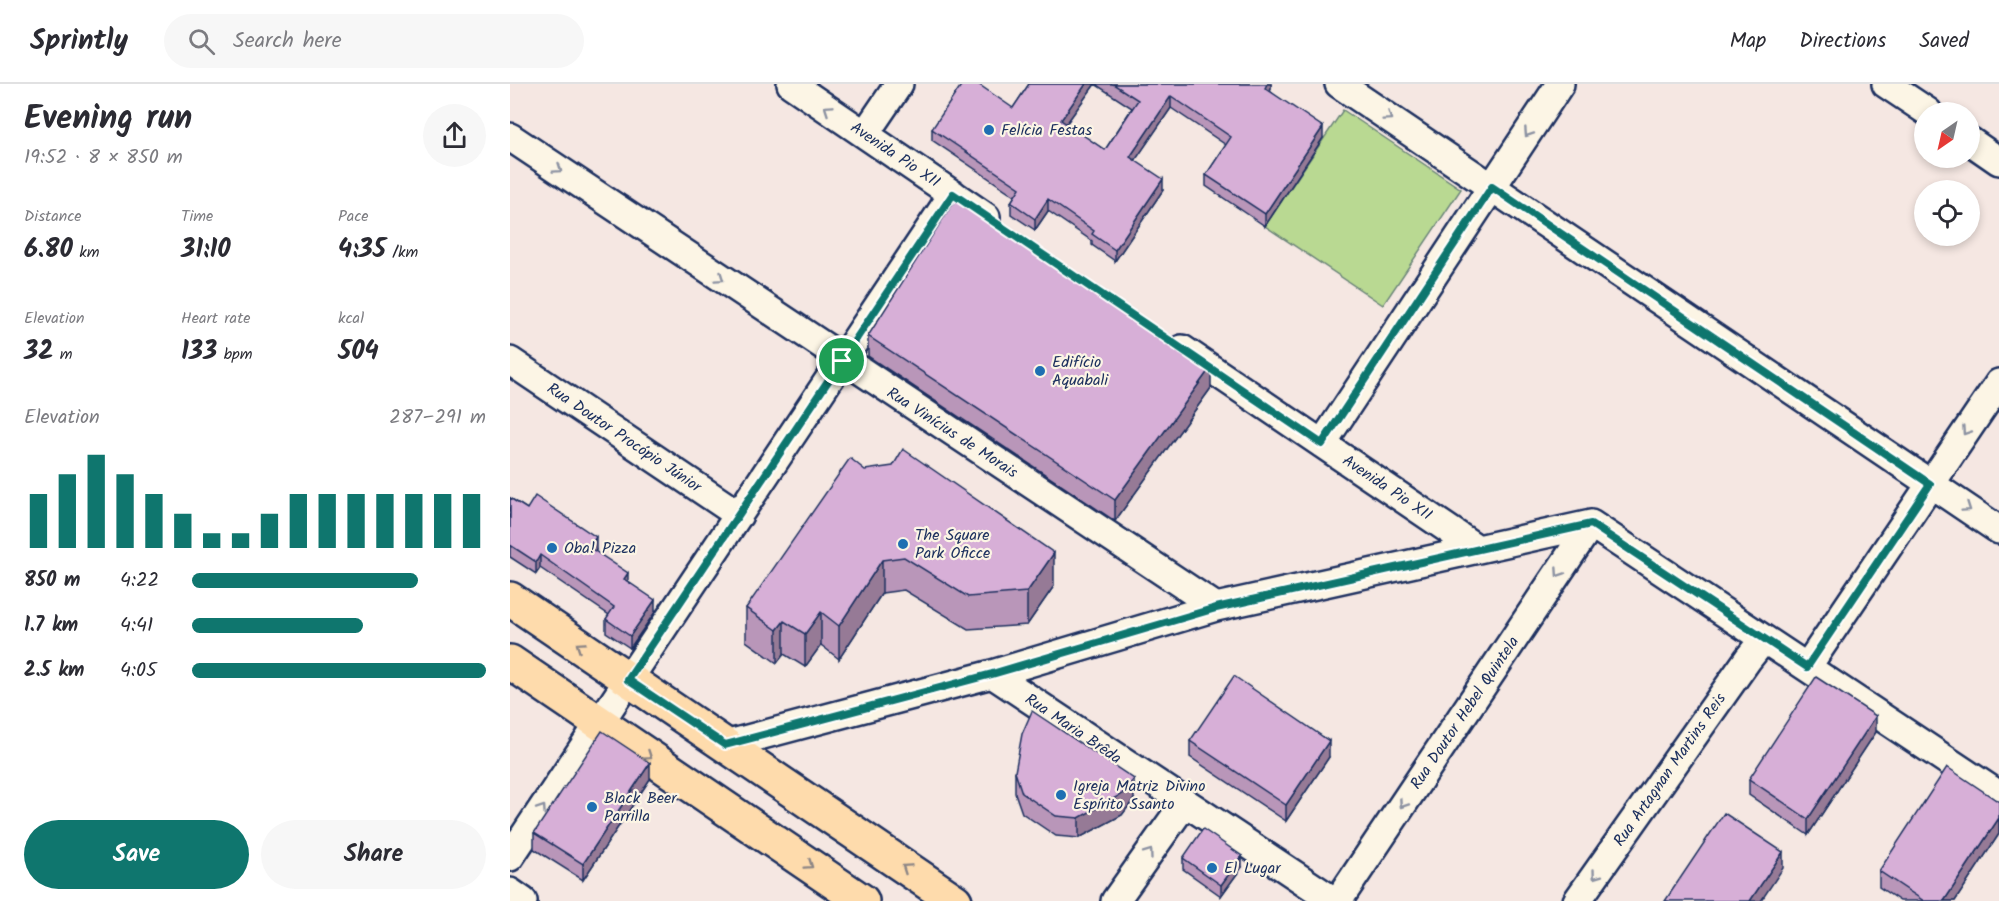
<!DOCTYPE html>
<html lang="en">
<head>
<meta charset="utf-8">
<style>
  body { margin:0; font-family:Kalam,sans-serif; background:#f7f7f7; color:#2b2b33; height:100vh; display:flex; flex-direction:column; font-size:22px; white-space:nowrap }
  * { box-sizing:border-box; margin:0 }
  p { font-size:20px; color:#7c7c81 }
  .icon { flex:none; width:33px; height:33px; fill:none; stroke:currentColor; stroke-width:2; stroke-linecap:round; stroke-linejoin:round }
  .map { position:relative; flex:1; overflow:hidden }
  .sheet { display:flex; flex-direction:column; background:#fff; width:510px }
  .sheet>* { flex:none }
  .needle { width:39px; rotate:214deg }
  .buttons { position:absolute; left:1404px; top:18px; display:grid; gap:12px }
  .buttons a { display:grid; place-items:center; width:66px; height:66px; border-radius:50%; background:#fff; box-shadow:0 3px 9px #0003; font-size:30px }
  .pin { position:absolute; display:grid; place-items:center; width:51px; height:51px; color:#fff; margin:-26px; border:3px solid #fff; border-radius:50%; box-shadow:0 2px 6px #0007 }
  .round { display:grid; place-items:center; flex:none; width:63px; height:63px; border-radius:32px; background:#f7f7f7 }
  .head { display:flex; align-items:center; justify-content:space-between; height:102px; padding:0 24px }
  h1 { font-size:33px; font-weight:700; line-height:45px }
  .figures { display:grid; grid-template-columns:repeat(3,1fr); gap:9px; height:102px; padding:6px 24px }
  .figures div { display:grid; align-content:center }
  .figures b { font-size:26px; font-weight:700 }
  .figures small { font-size:16px; font-weight:400 }
  .figures p { font-size:16px }
  .chart { height:168px; padding:12px 24px }
  .chart p { display:flex; justify-content:space-between }
  .chart svg { width:100%; height:108px; margin-top:6px; stroke:#0f766e; stroke-width:6 }
  .action { display:flex; gap:12px; margin-top:auto; padding:12px 24px }
  .action a { flex:1; height:69px; border-radius:36px; background:#0f766e; color:#fff; font-size:24px; font-weight:700; line-height:69px; text-align:center }
  .action a+a { background:#f7f7f7; color:#2b2b33 }
  ul { padding:0 24px; list-style:none; font-size:20px }
  li { display:grid; grid-template-columns:96px 72px 1fr; align-items:center; height:45px }
  li i { height:15px; border-radius:8px; background:#0f766e }
  header { display:flex; align-items:center; gap:36px; box-sizing:border-box; height:84px; padding:0 30px; background:#fff; border-bottom:2px solid #e1e1e2 }
  header strong { font-size:28px }
  nav { display:flex; gap:33px; margin-inline-start:auto; font-size:21px }
  .search { width:420px; height:54px; background:#f7f7f7; display:flex; align-items:center; gap:15px; box-sizing:border-box; padding:0 21px; border-radius:33px; color:#7c7c81; font-size:22px }
  main { display:flex; flex:1; min-height:0 }
  .map>svg:first-child { display:block }
  .green { fill:#b9d992; stroke:#6a8478; stroke-width:1.5 }
  .lines { fill:none; stroke-linecap:round; stroke-linejoin:round }
  .minor-casing { stroke:#1b2f5e; stroke-width:32 }
  .major-casing { stroke:#1b2f5e; stroke-width:38 }
  .minor { stroke:#fcf5e5; stroke-width:27 }
  .major { stroke:#fedbac; stroke-width:33 }
  .wall { fill:#b996b9; stroke:#1b2f5e; stroke-width:1.5 }
  .shaded-wall { fill:#967a96; stroke:#1b2f5e; stroke-width:1.5 }
  .building { fill:#d7afd7; stroke:#1b2f5e; stroke-width:1.5 }
  .oneway { stroke:#8c92a2 }
  .oneway2 { stroke:#8c8585 }
  .route-casing { stroke:#fff; stroke-width:12 }
  .route { stroke:#0f766e; stroke-width:8 }
  .poi-dot { fill:#1f6fb2; stroke:#fcf5e5; stroke-width:2 }
  .labels { text-anchor:middle; dominant-baseline:central; stroke-width:4.5; stroke-linejoin:round; paint-order:stroke }
  .poi-label { font-size:16px; fill:#1b2f5e; stroke:#fcf5e5; text-anchor:start }
  .street-label { font-size:16px; fill:#1b2f5e; stroke:#fcf5e5 }
</style>
</head>
<body>
<header>
<strong>Sprintly</strong>
<div class="search"><svg class="icon" aria-label="search" viewBox="0 0 24 24"><circle cx="10" cy="10" r="6"/><path d="M15 15l6 6"/></svg>Search here</div>
<nav><a>Map</a><a>Directions</a><a>Saved</a></nav>
</header>
<main>
<section class="sheet">
<div class="head"><div><h1>Evening run</h1><p>19:52 · 8 × 850 m</p></div><a class="round"><svg class="icon" aria-label="share" viewBox="0 0 24 24"><path d="M12 15V3M7 8l5-5 5 5M5 13v7h14v-7"/></svg></a></div>
<div class="figures">
<div><p>Distance</p><b>6.80<small> km</small></b></div>
<div><p>Time</p><b>31:10</b></div>
<div><p>Pace</p><b>4:35<small> /km</small></b></div>
</div>
<div class="figures">
<div><p>Elevation</p><b>32<small> m</small></b></div>
<div><p>Heart rate</p><b>133<small> bpm</small></b></div>
<div><p>kcal</p><b>504</b></div>
</div>
<div class="chart"><p><span>Elevation</span>287–291 m</p>
<svg viewBox="0 0 160 44" preserveAspectRatio="none"><path d="M5 44V22M15 44V14M25 44V6M35 44V14M45 44V22M55 44V30M65 44V38M75 44V38M85 44V30M95 44V22M105 44V22M115 44V22M125 44V22M135 44V22M145 44V22M155 44V22"/></svg>
</div>
<ul>
<li><b>850 m</b>4:22<i style="width:77%"></i></li>
<li><b>1.7 km</b>4:41<i style="width:58%"></i></li>
<li><b>2.5 km</b>4:05<i style="width:100%"></i></li>
</ul>
<div class="action"><a>Save</a><a>Share</a></div>
</section>
<div class="map">
<svg width="1489" height="817" viewBox="0 0 1489 817">
  <rect width="100%" height="100%" fill="#f5e7e2"/>
  <filter id="ink" filterUnits="userSpaceOnUse"><feTurbulence type="fractalNoise" baseFrequency=".0167" numOctaves="2"/><feDisplacementMap in="SourceGraphic" scale="12" xChannelSelector="R" yChannelSelector="G"/><feConvolveMatrix kernelMatrix="1 2 1 2 8 2 1 2 1" color-interpolation-filters="sRGB"/></filter>
  <g filter="url(#ink)">
    <path class="green" d="M833,26L951,105L873,221L755,142Z"/>
    <g class="lines">
      <defs>
        <path id="minor" d="M281,0L476,133
          M829,0L1489,446
          M1376,0L1418,28
          M355,50L389,0
          M0,53L706,523
          M1460,57L1489,77
          M672,265L966,464
          M0,277L229,431
          M812,360L1050,0
          M1297,583L1489,299
          M482,590L824,817
          M215,661L482,590L706,523L1081,440L1489,711
          M0,773L443,110
          M0,808L13,817
          M605,817L674,720
          M828,817L1081,440
          M1067,817L1238,575L1254,555"/>
        <path id="major" d="M0,515L445,817
          M0,578L352,817"/>
      </defs>
      <use href="#minor" class="minor-casing"/>
      <use href="#major" class="major-casing"/>
      <use href="#minor" class="minor"/>
      <use href="#major" class="major"/>
    </g>
    <path class="wall" d="M519,0H585L556,40L595,66L622,24L585,0H761V4L760,7L813,54L755,142L696,102V91L716,61L661,24L625,76L653,106L605,177L582,161V157L538,127L525,146L501,130V118L505,112L422,56V45L503,24Z
      M358,252L701,304L605,437L358,272Z
      M355,386L544,502L517,541L458,545L394,506L372,509L329,575L311,561L295,583L274,570L267,579L236,557V524Z
      M0,414L17,425L86,466L85,467L118,498L145,528L120,564L96,548V535L99,531L30,484L26,490L0,473Z
      M1366,648L1298,751L1239,711V695Z
      M680,657L819,673L776,737L680,673Z
      M505,688L624,715L612,731L569,754L546,752L512,729L505,709Z
      M140,695L73,796L24,765V749Z
      M1489,718V750L1445,817H1390L1369,803V787Z
      M673,774L732,783L711,812L673,785Z"/>
    <path class="shaded-wall" d="M576,0H585L551,47V36Z
      M756,0H761V4L755,15V4Z
      M661,12V24L620,84V73Z
      M813,43V54L755,142V130Z
      M653,95V106L605,177V166Z
      M538,115V127L525,146V135Z
      M701,283V304L605,437V416Z
      M86,453V466L79,475V463Z
      M544,469V502L517,541V508Z
      M30,471V484L26,490V478Z
      M372,476V509L329,575V542Z
      M118,489V502L114,495Z
      M145,516V528L120,564V552Z
      M311,528V561L295,583V550Z
      M274,537V570L267,579V546Z
      M1366,632V648L1298,751V735Z
      M819,657V673L776,737V721Z
      M140,679V695L73,796V780Z
      M624,695V715L612,731L569,754V734Z
      M1489,734V750L1445,817H1434Z
      M1273,768V784L1251,817H1240Z
      M732,772V783L711,812V801Z"/>
    <path class="building" d="M452,0H468L503,24L519,0H576L551,36L595,66L628,16L603,0H757L755,4L813,43L755,130L696,91L721,53L661,12L620,73L653,95L605,166L582,150L584,147L538,115L525,135L501,118L510,104L422,45Z
      M448,111L701,283L605,416L358,252Z
      M393,365L544,469L517,508L458,513L394,473L372,476L329,542L311,528L295,550L274,537L267,546L236,524L340,374L355,386L383,382Z
      M25,412L86,453L79,463L118,489L114,495L145,516L120,552L96,535L104,523L30,471L26,478L0,461V414L17,425Z
      M724,592L819,657L776,721L680,657Z
      M1306,593L1366,632L1298,735L1239,695Z
      M522,627L624,695L612,710L569,734L546,732L512,709L505,688L512,650Z
      M92,647L140,679L73,780L24,749Z
      M1437,683L1489,718V734L1434,817H1414L1369,787Z
      M1214,729L1273,768L1240,817H1155Z
      M693,745L732,772L711,801L673,774Z"/>
    <defs><path id="oneway-chevron" d="M-2-3.5L2.5 0L-2 3.5" fill="none" stroke-width="1.6" stroke-linecap="round" stroke-linejoin="round" transform="scale(1.5)"/></defs>
    <g class="oneway">
      <use href="#oneway-chevron" transform="translate(318 25) rotate(-146)"/>
      <use href="#oneway-chevron" transform="translate(878 33) rotate(34)"/>
      <use href="#oneway-chevron" transform="translate(1018 49) rotate(124)"/>
      <use href="#oneway-chevron" transform="translate(48 85) rotate(34)"/>
      <use href="#oneway-chevron" transform="translate(210 194) rotate(34)"/>
      <use href="#oneway-chevron" transform="translate(1456 347) rotate(124)"/>
      <use href="#oneway-chevron" transform="translate(1457 424) rotate(34)"/>
      <use href="#oneway-chevron" transform="translate(1049 489) rotate(124)"/>
      <use href="#oneway-chevron" transform="translate(893 720) rotate(124)"/>
      <use href="#oneway-chevron" transform="translate(32 725) rotate(-56)"/>
      <use href="#oneway-chevron" transform="translate(639 769) rotate(-54)"/>
      <use href="#oneway-chevron" transform="translate(1086 791) rotate(126)"/>
    </g>
    <g class="oneway2">
      <use href="#oneway-chevron" transform="translate(70 562) rotate(-146)"/>
      <use href="#oneway-chevron" transform="translate(138 672) rotate(34)"/>
      <use href="#oneway-chevron" transform="translate(299 781) rotate(34)"/>
      <use href="#oneway-chevron" transform="translate(396 784) rotate(-146)"/>
    </g>
  </g>
  <g class="lines" filter="url(#ink)">
    <defs>
      <path id="route" d="M982,103L1420,400L1297,583L1081,440L706,524L482,590L215,661L118,596L443,110L812,360Z"/>
    </defs>
    <use href="#route" class="route-casing"/>
    <use href="#route" class="route"/>
  </g>
  <g class="poi-dot">
    <circle cx="479" cy="46" r="6"/>
    <circle cx="530" cy="287" r="6"/>
    <circle cx="393" cy="460" r="6"/>
    <circle cx="42" cy="464" r="6"/>
    <circle cx="551" cy="711" r="6"/>
    <circle cx="82" cy="723" r="6"/>
    <circle cx="702" cy="784" r="6"/>
  </g>
  <g class="labels">
    <g class="poi-label">
      <text x="491" y="46">Felícia Festas</text>
      <text x="542" y="278">Edifício<tspan x="542" dy="18">Aquabali</tspan></text>
      <text x="405" y="451">The Square<tspan x="405" dy="18">Park Oficce</tspan></text>
      <text x="54" y="464">Oba! Pizza</text>
      <text x="563" y="702">Igreja Matriz Divino<tspan x="563" dy="18">Espírito Ssanto</tspan></text>
      <text x="94" y="714">Black Beer<tspan x="94" dy="18">Parrilla</tspan></text>
      <text x="714" y="784">El Lugar</text>
    </g>
    <g class="street-label">
      <text transform="translate(385 71) rotate(34)">Avenida Pio XII</text>
      <text transform="translate(442 349) rotate(33)">Rua Vinícius de Morais</text>
      <text transform="translate(114 354) rotate(34)">Rua Doutor Procópio Júnior</text>
      <text transform="translate(877 404) rotate(34)">Avenida Pio XII</text>
      <text transform="translate(955 629) rotate(-56)">Rua Doutor Hebel Quintela</text>
      <text transform="translate(563 645) rotate(34)">Rua Maria Brêda</text>
      <text transform="translate(1160 686) rotate(-55)">Rua Artagnan Martins Reis</text>
    </g>
  </g>
</svg>
<div class="buttons">
<a><svg class="needle" viewBox="-14 -14 28 28"><path d="M0-13l5 13h-10z" fill="#e53935"/><path d="M0 13l5-13h-10z" fill="#7c7c81"/></svg></a>
<a><svg class="icon" aria-label="locate" viewBox="0 0 24 24"><circle cx="12" cy="12" r="6"/><path d="M12 2v4M12 18v4M2 12h4M18 12h4"/></svg></a>
</div>
<div class="pin" style="left:332px;top:277px;background:#1e9e55"><svg class="icon" aria-label="arrive" viewBox="0 0 24 24"><path d="M6 21V4h12l-3 4 3 4H6"/></svg></div>
</div>
</main>
</body>
</html>
